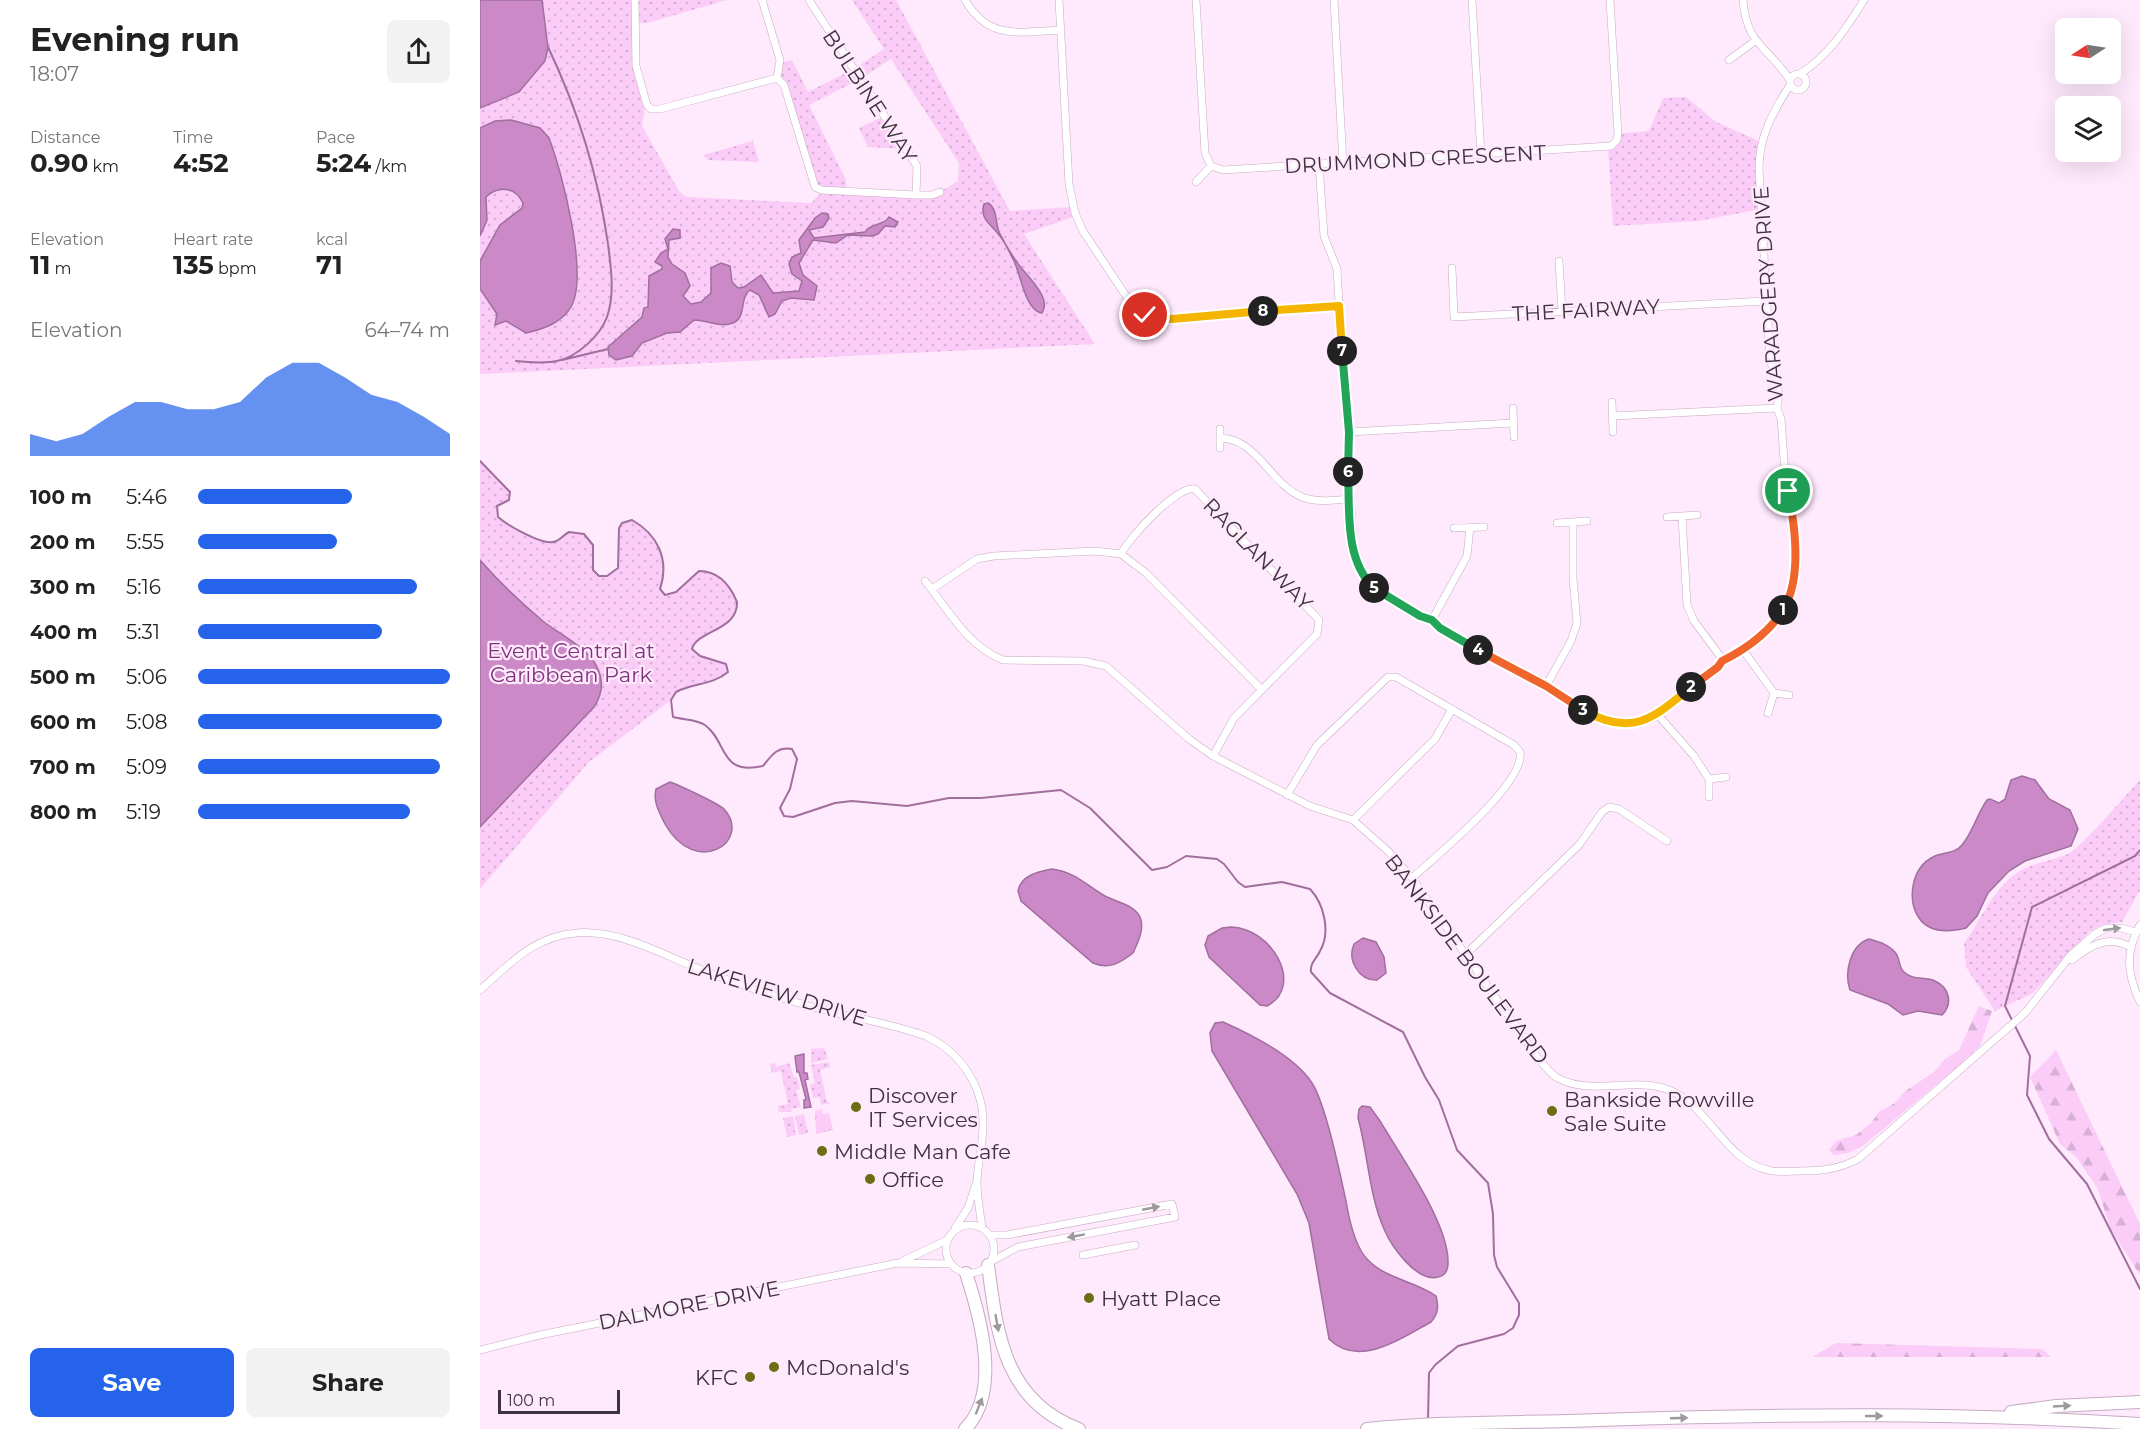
<!DOCTYPE html>
<html lang="en">
<head>
<meta charset="utf-8">
<style>
  body { margin:0; font-family:Montserrat,sans-serif; background:#f2f2f2; color:#222; height:100vh; display:flex; flex-direction:column; font-size:22px; white-space:nowrap }
  * { box-sizing:border-box; margin:0 }
  p { font-size:20px; color:#767676 }
  .icon { flex:none; width:33px; height:33px; fill:none; stroke:currentColor; stroke-width:2; stroke-linecap:round; stroke-linejoin:round }
  .map { position:relative; flex:1; overflow:hidden }
  .sheet { display:flex; flex-direction:column; background:#fff; width:480px }
  .sheet>* { flex:none }
  .needle { width:39px; rotate:258deg }
  .tools { position:absolute; left:1575px; top:18px; display:grid; gap:12px }
  .tools a { display:grid; place-items:center; width:66px; height:66px; border-radius:9px; background:#fff; box-shadow:0 6px 24px #0002; font-size:30px }
  .scale { position:absolute; left:18px; bottom:15px; width:122px; box-sizing:border-box; padding-left:6px; border:3px solid #3d333c; border-top:0; font-size:16px; line-height:21px; white-space:nowrap; color:#3d333c; -webkit-text-stroke:4px #ffe9fd; paint-order:stroke }
  .pin { position:absolute; display:grid; place-items:center; width:51px; height:51px; color:#fff; margin:-26px; border:3px solid #fff; border-radius:50%; box-shadow:0 2px 6px #0007 }
  .km { position:absolute; width:30px; height:30px; margin:-15px; border-radius:50%; background:#222; color:#fff; font-size:16px; line-height:30px; text-align:center }
  .round { display:grid; place-items:center; flex:none; width:63px; height:63px; border-radius:9px; background:#f2f2f2 }
  .head { display:flex; align-items:center; justify-content:space-between; height:102px; padding:0 30px }
  h1 { font-size:33px; font-weight:700; line-height:45px }
  .stats { display:grid; grid-template-columns:repeat(3,1fr); gap:9px; height:102px; padding:6px 30px }
  .stats div { display:grid; align-content:center }
  .stats b { font-size:26px; font-weight:700 }
  .stats small { font-size:16px; font-weight:400 }
  .stats p { font-size:16px }
  .chart { height:168px; padding:12px 30px }
  .chart p { display:flex; justify-content:space-between }
  .chart svg { width:100%; height:108px; margin-top:6px; fill:#2563eb; opacity:.7 }
  .button { display:flex; gap:12px; margin-top:auto; padding:12px 30px }
  .button a { flex:1; height:69px; border-radius:9px; background:#2563eb; color:#fff; font-size:24px; font-weight:700; line-height:69px; text-align:center }
  .button a+a { background:#f2f2f2; color:#222 }
  ul { padding:0 30px; list-style:none; font-size:20px }
  li { display:grid; grid-template-columns:96px 72px 1fr; align-items:center; height:45px }
  li i { height:15px; border-radius:8px; background:#2563eb }
  main { display:flex; flex:1; min-height:0 }
  .map>svg:first-child { display:block }
  .grass { fill:url(#grass-tufts) }
  .forest { fill:url(#forest-firs) }
  .park { fill:url(#park-dots); fill-rule:evenodd }
  .water { fill:#cb89c7; stroke:#a06f9d; stroke-width:1.5 }
  .lines { fill:none; stroke-linecap:round; stroke-linejoin:round }
  .stream { stroke:#a06f9d; stroke-width:2 }
  .street-casing { stroke:#c5abc3; stroke-width:8 }
  .highway-casing { stroke:#c5abc3; stroke-width:14 }
  .street { stroke:#fff; stroke-width:7 }
  .highway { stroke:#fff; stroke-width:12 }
  .oneway { fill:#9e999e }
  .split-1-casing { stroke:#fff; stroke-width:12 }
  .split-2-casing { stroke:#fff; stroke-width:12 }
  .split-3-casing { stroke:#fff; stroke-width:12 }
  .split-4-casing { stroke:#fff; stroke-width:12 }
  .split-5-casing { stroke:#fff; stroke-width:12 }
  .split-6-casing { stroke:#fff; stroke-width:12 }
  .split-7-casing { stroke:#fff; stroke-width:12 }
  .split-8-casing { stroke:#fff; stroke-width:12 }
  .split-9-casing { stroke:#fff; stroke-width:12 }
  .split-1 { stroke:#f0652b; stroke-width:8 }
  .split-2 { stroke:#f0652b; stroke-width:8 }
  .split-3 { stroke:#f5b400; stroke-width:8 }
  .split-4 { stroke:#f0652b; stroke-width:8 }
  .split-5 { stroke:#22a559; stroke-width:8 }
  .split-6 { stroke:#22a559; stroke-width:8 }
  .split-7 { stroke:#22a559; stroke-width:8 }
  .split-8 { stroke:#f5b400; stroke-width:8 }
  .split-9 { stroke:#f5b400; stroke-width:8 }
  .poi-dot { fill:#6b6e13; stroke:#ffe9fd; stroke-width:2 }
  .labels { text-anchor:middle; dominant-baseline:central; stroke-width:4.5; stroke-linejoin:round; paint-order:stroke }
  .street-label { font-size:21px; fill:#3d333c; stroke:#ffe9fd }
  .park-label { font-size:21px; fill:#7f317e; stroke:#ffe9fd }
  .poi-label { font-size:21px; fill:#3d333c; stroke:#ffe9fd; text-anchor:start }
</style>
</head>
<body>
<main>
<section class="sheet">
<div class="head"><div><h1>Evening run</h1><p>18:07</p></div><a class="round"><svg class="icon" aria-label="share" viewBox="0 0 24 24"><path d="M12 15V3M7 8l5-5 5 5M5 13v7h14v-7"/></svg></a></div>
<div class="stats">
<div><p>Distance</p><b>0.90<small> km</small></b></div>
<div><p>Time</p><b>4:52</b></div>
<div><p>Pace</p><b>5:24<small> /km</small></b></div>
</div>
<div class="stats">
<div><p>Elevation</p><b>11<small> m</small></b></div>
<div><p>Heart rate</p><b>135<small> bpm</small></b></div>
<div><p>kcal</p><b>71</b></div>
</div>
<div class="chart"><p><span>Elevation</span>64–74 m</p>
<svg viewBox="0 0 160 44" preserveAspectRatio="none"><path d="M0 44V35L10 38L20 35L30 28L40 22L50 22L60 25L70 25L80 22L90 12L100 6L110 6L120 12L130 19L140 22L150 28L160 35V44z"/></svg>
</div>
<ul>
<li><b>100 m</b>5:46<i style="width:61%"></i></li>
<li><b>200 m</b>5:55<i style="width:55%"></i></li>
<li><b>300 m</b>5:16<i style="width:87%"></i></li>
<li><b>400 m</b>5:31<i style="width:73%"></i></li>
<li><b>500 m</b>5:06<i style="width:100%"></i></li>
<li><b>600 m</b>5:08<i style="width:97%"></i></li>
<li><b>700 m</b>5:09<i style="width:96%"></i></li>
<li><b>800 m</b>5:19<i style="width:84%"></i></li>
</ul>
<div class="button"><a>Save</a><a>Share</a></div>
</section>
<div class="map">
<svg width="1660" height="1429" viewBox="0 0 1660 1429">
  <defs>
    <pattern id="grass-tufts" width="24" height="20" patternUnits="userSpaceOnUse" patternTransform="scale(1.5)"><rect width="24" height="20" fill="#faccf7"/><path d="M3 7l-1-3M5 7V3M7 7l1-3M15 17l-1-3M17 17v-4M19 17l1-3" fill="none" stroke="#d7b0d5"/></pattern>
    <pattern id="forest-firs" width="22" height="20" patternUnits="userSpaceOnUse" patternTransform="scale(1.5)"><rect width="22" height="20" fill="#faccf7"/><path d="M5 1l3.5 6h-7zM16 11l3.5 6h-7z" fill="#d7b0d5"/></pattern>
    <pattern id="park-dots" width="8" height="8" patternUnits="userSpaceOnUse" patternTransform="scale(1.5)"><rect width="8" height="8" fill="#faccf7"/><path d="M2 2h.1M6 6h.1" fill="none" stroke="#d7b0d5" stroke-width="1.8" stroke-linecap="round"/></pattern>
  </defs>
  <rect width="100%" height="100%" fill="#ffe9fd"/>
  <path class="grass" d="M342,1109L343,1114L349,1113L353,1130L336,1134L335,1111Z"/>
  <path class="forest" d="M1499,1006L1512,1011L1500,1046L1482,1063L1383,1146L1368,1153L1354,1155L1349,1150L1356,1141L1376,1135L1391,1123L1399,1112L1415,1103L1424,1092L1454,1072L1465,1059L1479,1050Z
    M1576,1050L1660,1224V1275L1631,1230L1617,1187L1596,1157L1580,1144L1550,1077Z
    M1356,1343L1562,1349L1571,1357H1332Z"/>
  <path class="park" d="M0,0H247L167,23H156V63L166,101L162,126L199,191L206,197L331,203L344,190L339,189L304,85L297,78L300,63L312,60L328,92L374,69L404,49L372,0H416L530,211L593,207L596,216L544,234L615,344L0,374ZM411,59L479,163L478,181L460,192L366,191V180L329,105L380,79Z
    M1206,97L1236,122L1281,142V209L1218,221L1133,226L1128,147L1138,134L1169,131L1183,98Z
    M404,116L425,149L388,147L379,128Z
    M273,141L279,162L228,160L223,155Z
    M0,461L30,492L29,500L17,506L18,517C27,525 62,545 73,542C80,541 83,535 89,532L104,534L113,545V570L119,576H127L138,568L139,528L142,523L152,520C177,534 190,559 180,589L185,595L196,592L219,571C239,571 255,587 258,607L248,623L213,645L214,652L246,664L248,672C230,687 203,679 191,700L109,762L0,889Z
    M1660,780V890L1642,922L1623,925L1609,932L1553,993L1515,1011L1486,967L1484,943C1499,924 1508,899 1526,882C1546,862 1565,864 1588,854C1601,848 1647,794 1660,780Z
    M344,1048L348,1059L331,1063V1049Z
    M349,1062L350,1067L340,1070L347,1102L351,1103L341,1105L340,1097L333,1098L330,1085L335,1083L331,1065Z
    M295,1063L296,1067L309,1063L314,1077H317L320,1089L316,1090L321,1107L311,1109L312,1112H299L298,1106L308,1104L301,1071L292,1073L290,1064Z
    M324,1114L328,1133L319,1135L315,1116Z
    M313,1116L316,1135L307,1137L303,1118Z"/>
  <path class="water" d="M0,0H62L68,48L65,61L39,92L0,108Z
    M31,120L60,128L69,138C82,172 108,272 92,305C83,323 63,329 46,333L26,321L15,325L17,314L0,289V261L20,225L42,208L43,203C35,186 18,186 6,197L7,220L0,236V128L15,121Z
    M508,203C518,209 515,223 519,232C524,242 530,252 536,261C544,274 573,297 562,313C545,311 541,274 533,259C529,251 525,242 519,235C512,225 499,219 504,204Z
    M342,213L348,214L349,218L343,227L329,230L334,238L385,232C390,223 404,226 409,217L418,222L415,227L405,226L398,234L392,236L368,235L356,243L333,240L319,263L323,275L337,286L334,300L311,298L302,301L295,314L289,317L279,295L270,290C259,298 267,317 253,323C239,328 227,320 214,320L200,332L187,333L162,343L152,356L136,360L129,355L128,347L162,317L164,308L168,307L169,276L182,269V266L175,262L181,253L188,249L185,239L193,229L200,230V238L189,240L188,257L192,264L205,273L210,286L203,296L211,304L221,302L231,293V268L241,263L250,266L252,282L258,288L264,287L281,275L293,293L319,291L322,281L312,274L309,264L312,257L321,253L319,240L335,218Z
    M0,560C20,583 41,603 64,622C81,635 108,648 117,667C124,681 122,695 114,707L0,827Z
    M1542,776L1555,780L1569,799L1590,810L1598,829L1591,846L1545,861L1529,871L1508,893L1497,916L1486,928C1470,932 1450,934 1439,918C1427,900 1431,868 1453,857C1462,852 1475,854 1482,845C1493,832 1497,814 1507,800L1510,799L1519,803L1525,799L1531,780Z
    M190,782C199,785 239,804 244,809C273,841 216,879 185,824C179,812 173,802 176,789Z
    M572,869C595,872 606,885 625,896C636,902 653,904 660,917C665,928 658,942 653,953C640,963 629,970 613,963L541,901L538,891C541,875 558,872 572,869Z
    M751,927C792,928 825,986 787,1006L780,1005L729,957L725,945L728,936L742,928Z
    M883,938L896,942L904,957L906,973L897,980C879,981 867,960 874,944Z
    M1389,939C1399,942 1411,945 1417,955C1420,961 1419,968 1424,972C1433,981 1445,976 1455,981C1470,988 1473,1004 1462,1015L1438,1011L1423,1015L1408,1004L1370,990C1364,973 1370,945 1389,939Z
    M743,1022C770,1034 815,1057 832,1083C846,1105 860,1174 866,1201C869,1219 875,1247 888,1260C906,1279 935,1281 956,1296C959,1307 958,1314 951,1322C922,1338 879,1369 849,1339L829,1223L817,1194L732,1051L730,1033L735,1023Z
    M324,1054V1073H327L328,1079L325,1080L331,1107L324,1108V1100L326,1099L319,1072H317L315,1056Z
    M882,1106L890,1107L900,1121C920,1155 970,1225 968,1264C968,1270 965,1276 958,1277C937,1283 911,1246 904,1229C889,1195 888,1154 878,1118L879,1109Z"/>
  <g class="lines">
    <path class="stream" d="M82,360L128,349
      M36,361C49,362 64,364 77,361C97,357 120,336 127,317C135,294 131,268 128,244C118,174 98,110 68,47
      M0,461L30,492L29,500L17,506L18,517C27,525 62,545 73,542C80,541 83,535 89,532L104,534L113,545V570L119,576H127L138,568L139,528L142,523L152,520C177,534 190,559 180,589L185,595L196,592L219,571C239,571 250,585 257,602C258,631 217,630 212,649L220,656L246,664L248,672C233,685 213,683 196,692L191,700L193,717C204,720 216,719 225,725C248,742 239,776 283,766C291,756 297,746 312,749L317,759L310,789L300,808L304,816L313,817L355,803L372,801L427,806L469,798H501L581,790L610,808L672,870L687,867L706,856L737,859L744,864L758,882L765,887L802,882L830,889C844,904 851,932 840,951C836,960 830,962 831,972L850,993L923,1032L945,1077L959,1100L977,1150L1008,1183L1013,1214L1014,1255L1017,1267L1039,1303V1315L1033,1328L1024,1334L978,1346L955,1365L949,1373L948,1420
      M1660,850L1655,856L1552,907L1525,1006L1550,1056L1547,1095L1569,1139L1607,1184L1660,1289"/>
    <defs>
      <path id="street" d="M155,0L156,66L167,105L171,109H180L297,78L304,85L335,187L342,190L436,195H452L460,192
        M282,0L300,60L297,78
        M329,0L437,166L436,195
        M485,0C509,41 539,32 581,30
        M579,0L589,184L595,213L603,231L652,305L665,315L686,319L859,306
        M716,0L725,153L731,166L743,170L1131,146L1137,140L1138,134L1130,0
        M854,0L863,163
        M992,0L1001,155
        M1263,0C1266,44 1288,47 1310,80
        M1249,60L1275,41
        M1310 82a8 8 0 1 1 16 0a8 8 0 1 1-16 0Z
        M1320,74C1349,55 1366,29 1384,0
        M839,165L844,236L857,269L866,420L869,432L867,443L874,555L883,576L903,595L940,616L952,620L979,639L1066,686L1115,717L1132,721L1153,722L1178,715L1238,667L1242,661C1328,618 1320,563 1306,478C1303,459 1303,438 1301,419L1297,408L1299,394L1290,358L1279,169C1279,136 1293,112 1310,85
        M716,182L731,166
        M1079,261L1082,311
        M972,268L974,317L1286,301
        M1132,402L1133,432
        M1033,408L1034,437
        M1132,416L1297,408
        M740,429V448
        M869,432L1033,423
        M740,438C777,438 790,484 822,497C837,503 854,500 869,499
        M1202,516L1207,605L1214,621L1243,660
        M1187,517L1217,515
        M1077,523L1107,521
        M974,528L1004,527
        M641,554C649,538 697,485 715,489L839,620L837,634L754,718L733,756
        M445,581C468,609 487,646 523,660L603,661L626,666L709,739L733,756L830,806L873,820L909,852L932,878L1060,1061C1065,1066 1070,1073 1076,1077C1109,1097 1155,1076 1189,1090C1229,1106 1245,1161 1288,1170C1298,1173 1310,1171 1320,1171C1342,1171 1359,1169 1378,1159L1545,1013L1590,956L1615,934L1627,928H1641L1656,932
        M452,589L497,559L514,556L615,551L641,554L666,573L781,689
        M952,620L987,556L990,527
        M1263,650L1294,693
        M1066,686L1091,641L1097,623L1093,579V522
        M1288,713L1294,693L1309,695
        M1178,715L1214,756L1229,779
        M807,795L837,745L908,677H916L1034,745L1040,752C1046,783 955,857 932,878
        M1229,797V779L1246,777
        M873,820L955,739L972,709
        M1660,925C1645,952 1647,974 1660,1002
        M985,955L1099,845L1122,812L1129,807L1139,809L1187,841
        M1592,960C1609,946 1629,934 1650,947
        M0,990C30,964 54,936 96,933C139,929 183,955 222,970C254,983 288,994 322,1004C363,1016 406,1022 446,1036C480,1052 504,1086 503,1125C503,1144 498,1162 497,1181C497,1196 500,1212 502,1228
        M466 1249a24 24 0 1 1 48 0a24 24 0 1 1-48 0Z
        M475,1228L488,1208L496,1184
        M510,1235H527L692,1204L695,1217L538,1247L510,1262
        M603,1255L655,1245
        M423,1261L467,1240
        M0,1350L60,1335L418,1263L471,1264"/>
      <path id="highway" d="M508,1265C517,1334 524,1401 599,1429
        M1531,1412L1576,1406L1660,1402
        M485,1429C522,1392 500,1316 486,1273
        M887,1429C964,1421 1041,1423 1119,1420C1299,1414 1480,1412 1660,1424"/>
    </defs>
    <use href="#street" class="street-casing"/>
    <use href="#highway" class="highway-casing"/>
    <use href="#street" class="street"/>
    <use href="#highway" class="highway"/>
  </g>
  <defs><path id="oneway-solid" d="M-6-.8H1V-3.2L6.5 0L1 3.2V.8H-6Z" transform="scale(1.5)"/></defs>
  <g class="oneway">
    <use href="#oneway-solid" transform="translate(1632 929) rotate(-8)"/>
    <use href="#oneway-solid" transform="translate(671 1208) rotate(-11)"/>
    <use href="#oneway-solid" transform="translate(596 1236) rotate(170)"/>
    <use href="#oneway-solid" transform="translate(517 1323) rotate(80)"/>
    <use href="#oneway-solid" transform="translate(499 1406) rotate(-68)"/>
    <use href="#oneway-solid" transform="translate(1582 1406) rotate(-3)"/>
    <use href="#oneway-solid" transform="translate(1394 1416)"/>
    <use href="#oneway-solid" transform="translate(1199 1418) rotate(-2)"/>
  </g>
  <g class="lines">
    <defs>
      <path id="split-1" d="M1303,610C1322,579 1315,525 1308,491"/>
      <path id="split-2" d="M1211,687L1238,667L1242,661C1266,649 1288,634 1303,610"/>
      <path id="split-3" d="M1103,710C1152,738 1174,718 1211,687"/>
      <path id="split-4" d="M998,650L1066,686L1103,710"/>
      <path id="split-5" d="M894,588L940,616L952,620L960,628L998,650"/>
      <path id="split-6" d="M868,472C870,511 864,559 894,588"/>
      <path id="split-7" d="M862,351L869,432L868,472"/>
      <path id="split-8" d="M783,311L859,306L862,351"/>
      <path id="split-9" d="M665,315L692,319L783,311"/>
    </defs>
    <use href="#split-1" class="split-1-casing"/>
    <use href="#split-2" class="split-2-casing"/>
    <use href="#split-3" class="split-3-casing"/>
    <use href="#split-4" class="split-4-casing"/>
    <use href="#split-5" class="split-5-casing"/>
    <use href="#split-6" class="split-6-casing"/>
    <use href="#split-7" class="split-7-casing"/>
    <use href="#split-8" class="split-8-casing"/>
    <use href="#split-9" class="split-9-casing"/>
    <use href="#split-1" class="split-1"/>
    <use href="#split-2" class="split-2"/>
    <use href="#split-3" class="split-3"/>
    <use href="#split-4" class="split-4"/>
    <use href="#split-5" class="split-5"/>
    <use href="#split-6" class="split-6"/>
    <use href="#split-7" class="split-7"/>
    <use href="#split-8" class="split-8"/>
    <use href="#split-9" class="split-9"/>
  </g>
  <g class="poi-dot">
    <circle cx="376" cy="1107" r="6"/>
    <circle cx="1072" cy="1111" r="6"/>
    <circle cx="342" cy="1151" r="6"/>
    <circle cx="390" cy="1179" r="6"/>
    <circle cx="609" cy="1298" r="6"/>
    <circle cx="294" cy="1367" r="6"/>
    <circle cx="270" cy="1377" r="6"/>
  </g>
  <g class="labels">
    <g class="street-label">
      <text transform="translate(390 96) rotate(57)">BULBINE WAY</text>
      <text transform="translate(935 159) rotate(-3)">DRUMMOND CRESCENT</text>
      <text transform="translate(1288 294) rotate(-94)">WARADGERY DRIVE</text>
      <text transform="translate(1106 310) rotate(-3)">THE FAIRWAY</text>
      <text transform="translate(778 554) rotate(46)">RAGLAN WAY</text>
      <text transform="translate(987 959) rotate(53)">BANKSIDE BOULEVARD</text>
      <text transform="translate(297 992) rotate(17)">LAKEVIEW DRIVE</text>
      <text transform="translate(209 1305) rotate(-11)">DALMORE DRIVE</text>
    </g>
    <g class="park-label">
      <text x="91" y="650">Event Central at<tspan x="91" dy="24">Caribbean Park</tspan></text>
    </g>
    <g class="poi-label">
      <text x="388" y="1095">Discover<tspan x="388" dy="24">IT Services</tspan></text>
      <text x="1084" y="1099">Bankside Rowville<tspan x="1084" dy="24">Sale Suite</tspan></text>
      <text x="354" y="1151">Middle Man Cafe</text>
      <text x="402" y="1179">Office</text>
      <text x="621" y="1298">Hyatt Place</text>
      <text x="306" y="1367">McDonald's</text>
      <text x="258" y="1377" text-anchor="end">KFC</text>
    </g>
  </g>
</svg>
<div class="tools">
<a><svg class="needle" viewBox="-14 -14 28 28"><path d="M0-13l5 13h-10z" fill="#e53935"/><path d="M0 13l5-13h-10z" fill="#767676"/></svg></a>
<a><svg class="icon" aria-label="layers" viewBox="0 0 24 24"><path d="M12 4l9 5-9 5-9-5zM3 14l9 5 9-5"/></svg></a>
</div>
<div class="scale">100 m</div>
<div class="pin" style="left:1308px;top:491px;background:#1e9e55"><svg class="icon" aria-label="arrive" viewBox="0 0 24 24"><path d="M6 21V4h12l-3 4 3 4H6"/></svg></div>
<div class="pin" style="left:665px;top:315px;background:#d93025"><svg class="icon" aria-label="check" viewBox="0 0 24 24"><path d="M5 12l5 5 9-10"/></svg></div>
<b class="km" style="left:1303px;top:610px">1</b>
<b class="km" style="left:1211px;top:687px">2</b>
<b class="km" style="left:1103px;top:710px">3</b>
<b class="km" style="left:998px;top:650px">4</b>
<b class="km" style="left:894px;top:588px">5</b>
<b class="km" style="left:868px;top:472px">6</b>
<b class="km" style="left:862px;top:351px">7</b>
<b class="km" style="left:783px;top:311px">8</b>
</div>
</main>
</body>
</html>
